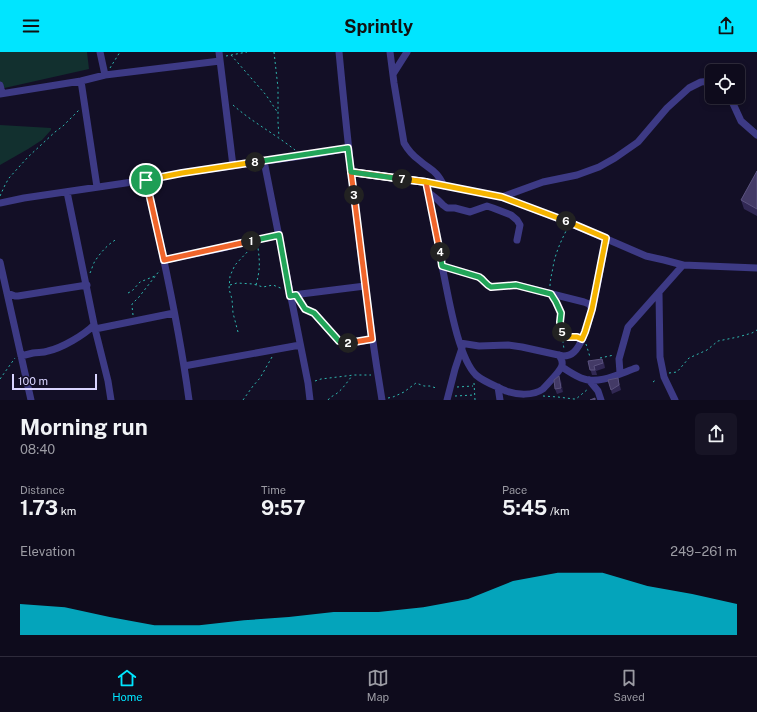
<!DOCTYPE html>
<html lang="en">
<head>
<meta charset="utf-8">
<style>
  body { margin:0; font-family:"Public Sans",sans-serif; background:#171425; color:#f1f3f6; height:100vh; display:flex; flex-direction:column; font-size:15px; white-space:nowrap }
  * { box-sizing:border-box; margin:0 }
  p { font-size:13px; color:#9b9ba3 }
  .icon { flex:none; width:22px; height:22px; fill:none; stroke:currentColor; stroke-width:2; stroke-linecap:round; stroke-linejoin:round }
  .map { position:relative; height:348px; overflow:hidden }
  .sheet { display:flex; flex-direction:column; background:#0e0b1c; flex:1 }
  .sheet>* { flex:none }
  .controls { position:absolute; left:705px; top:12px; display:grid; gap:8px }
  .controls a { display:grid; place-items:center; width:40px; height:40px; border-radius:6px; background:#0e0b1c; box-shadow:0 2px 6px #0003,0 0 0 1px #2e2b3b; font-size:20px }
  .scale { position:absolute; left:12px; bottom:10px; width:85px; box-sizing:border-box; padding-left:4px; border:2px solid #d9d4ff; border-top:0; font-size:11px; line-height:14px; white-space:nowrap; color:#d9d4ff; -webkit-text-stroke:3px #130f26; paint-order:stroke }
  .pin { position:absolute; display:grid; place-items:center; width:34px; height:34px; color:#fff; margin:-17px; border:2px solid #fff; border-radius:50%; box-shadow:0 1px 4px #0007 }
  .km { position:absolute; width:20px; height:20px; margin:-10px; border-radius:50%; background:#222; color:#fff; font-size:11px; line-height:20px; text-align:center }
  .round { display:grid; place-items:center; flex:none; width:42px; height:42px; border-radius:6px; background:#171425 }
  .overview { display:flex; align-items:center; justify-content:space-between; height:68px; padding:0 20px }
  h1 { font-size:22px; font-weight:700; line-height:30px }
  .metrics { display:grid; grid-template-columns:repeat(3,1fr); gap:6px; height:68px; padding:4px 20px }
  .metrics div { display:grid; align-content:center }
  .metrics b { font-size:20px; font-weight:700 }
  .metrics small { font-size:11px; font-weight:400 }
  .metrics p { font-size:11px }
  .chart { height:112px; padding:8px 20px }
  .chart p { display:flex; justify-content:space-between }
  .chart svg { width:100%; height:72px; margin-top:4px; fill:#00e5ff; opacity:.7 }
  header { display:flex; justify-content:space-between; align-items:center; height:52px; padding:0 20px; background:#00e5ff; color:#111; font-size:18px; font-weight:700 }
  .tab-bar { display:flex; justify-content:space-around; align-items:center; height:56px; border-top:1px solid #2e2b3b; background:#0e0b1c; font-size:11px; color:#9b9ba3 }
  .tab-bar a { display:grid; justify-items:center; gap:2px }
  .tab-bar .current { color:#00e5ff }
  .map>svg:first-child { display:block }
  .green { fill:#12302f }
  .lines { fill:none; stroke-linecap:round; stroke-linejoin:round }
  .path { stroke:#2fb8b0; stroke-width:1; stroke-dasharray:2 3; stroke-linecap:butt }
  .minor { stroke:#3d3a85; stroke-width:7 }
  .wall { fill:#312854 }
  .shaded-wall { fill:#1d163a }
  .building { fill:#433a66; stroke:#5a527e }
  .split-1-casing { stroke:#fff; stroke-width:8 }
  .split-2-casing { stroke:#fff; stroke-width:8 }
  .split-3-casing { stroke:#fff; stroke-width:8 }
  .split-4-casing { stroke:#fff; stroke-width:8 }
  .split-5-casing { stroke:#fff; stroke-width:8 }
  .split-6-casing { stroke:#fff; stroke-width:8 }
  .split-7-casing { stroke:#fff; stroke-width:8 }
  .split-8-casing { stroke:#fff; stroke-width:8 }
  .split-9-casing { stroke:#fff; stroke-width:8 }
  .split-1 { stroke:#f0652b; stroke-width:5 }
  .split-2 { stroke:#22a559; stroke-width:5 }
  .split-3 { stroke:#f0652b; stroke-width:5 }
  .split-4 { stroke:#f0652b; stroke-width:5 }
  .split-5 { stroke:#22a559; stroke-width:5 }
  .split-6 { stroke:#f5b400; stroke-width:5 }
  .split-7 { stroke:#f5b400; stroke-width:5 }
  .split-8 { stroke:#22a559; stroke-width:5 }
  .split-9 { stroke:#f5b400; stroke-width:5 }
</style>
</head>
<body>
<header><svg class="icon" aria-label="menu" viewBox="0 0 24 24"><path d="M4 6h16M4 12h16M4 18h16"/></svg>Sprintly<svg class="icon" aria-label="share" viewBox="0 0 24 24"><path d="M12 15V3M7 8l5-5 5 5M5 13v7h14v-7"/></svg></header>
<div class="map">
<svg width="757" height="348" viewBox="0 0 757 348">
  <rect width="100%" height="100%" fill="#130f26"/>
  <path class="green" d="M0,0H87L89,17L0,37Z
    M0,73L51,76V78L42,88L28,97L0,113Z"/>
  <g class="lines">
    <path class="path" d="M274,0L278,36V70L279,85
      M231,3L266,43L278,61
      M226,4L247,0
      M110,16L120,0
      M233,53C252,70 275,82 295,98
      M0,144L5,133L9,126L28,105L55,80L63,74L79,58
      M90,221C92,217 93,212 95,209C101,200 108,192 117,187
      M230,233L237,231L253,232L263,235L273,233L283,237
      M256,233C260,218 260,211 258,196
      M550,234C550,227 552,222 553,215C555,202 561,189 567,177
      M128,241L132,239L140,230L155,224
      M556,250L561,261L560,270L564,297
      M133,263L132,254V252L139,245L160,218
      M238,280L233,261L232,247L229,237L230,224L235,213L250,197
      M562,282L566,285H576
      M586,292L590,305
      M600,306L614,303
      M669,321L677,320L689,306L707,298L718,289L738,285L752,281L757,278
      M0,327L15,306
      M315,329L321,327L354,323H371
      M653,330L657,327
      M474,331L475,348
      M457,335L473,334
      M455,344L474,343
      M543,344L558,345L574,347H576L588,337
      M388,346L393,345L404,340L416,331L424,334H430L436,336
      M243,348L253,334L260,326L272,305
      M328,348C330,345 333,344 336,342C343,337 347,330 352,324"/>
    <path class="minor" d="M100,0L105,23
      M219,0L233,114
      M339,0C350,116 363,233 382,348
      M390,0L394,31L404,91C408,98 412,103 419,108C431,119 436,117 444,134
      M393,22L407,0
      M81,29L97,135
      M0,33L2,41
      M0,42L81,29L105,23L220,9
      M730,45L741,69L757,83
      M264,109L308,331L310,348
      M351,120L426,130L502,145L565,169L646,204L664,208L683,213L757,216
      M146,128C163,201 179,274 189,348
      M426,130C432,158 437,186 442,214C448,241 457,304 476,323C484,330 496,334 506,339C517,343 533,344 543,337C548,331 561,319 562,313C563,309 561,306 559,303
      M67,140L95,277L108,329L111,348
      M428,140L438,148L443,153L447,156H455L470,160L487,154L493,156L511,163L517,168L520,173L517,188
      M502,145L543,130L577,123L599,115L615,106L638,90L667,56L689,36L701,30L712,29
      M0,151L24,146L146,128L182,121L316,102L348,96
      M164,208L218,197L279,183
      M0,210L31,348
      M442,214L479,225C484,228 486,233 491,235L516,233L584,250L589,252L592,257
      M7,241L15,244H18L87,233
      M659,241L660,305L664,325L675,348
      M293,243L365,234
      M296,243L302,253L305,257L314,261L339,289C348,294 362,289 372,287
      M95,277L174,261
      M460,291L479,294L508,293L522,295L563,304C567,304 571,303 574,300C591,284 601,211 606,186
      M21,304C25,303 29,302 33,301C38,300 43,301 48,299C62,296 84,283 94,273
      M184,314L300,293
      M562,315C568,319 574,323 581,326C598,333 619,322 636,316
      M620,321L619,307L628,275L683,213
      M589,328L598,339L601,348
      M498,335L500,348
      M447,348L455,317L462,296"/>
  </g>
  <path class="wall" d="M757,119V164L744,157L741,148Z
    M588,309L604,311L605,316L596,319L597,323H592Z
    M618,326L621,338L612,342L611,338Z
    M561,329L563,340L557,342L555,337Z"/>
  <path class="shaded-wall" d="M559,324L561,329L563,340L561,336Z"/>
  <path class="building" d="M757,119V157L741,148Z
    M602,307L603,311L594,314L595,318H590L588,309Z
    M559,324L561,336L555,337L554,328Z
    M618,326L619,333L611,338L608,328Z
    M595,346V348H590Z"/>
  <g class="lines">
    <defs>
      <path id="split-1" d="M146,128L164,208L251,189"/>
      <path id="split-2" d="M251,189L279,183L290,244L296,243L305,257L314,261L339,289L345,291H348"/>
      <path id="split-3" d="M348,291L372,287L354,143"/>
      <path id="split-4" d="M354,143L351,120L426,130L440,200"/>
      <path id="split-5" d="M440,200L442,214L479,225C484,228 486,233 491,235L516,233L551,242L556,250L561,261L560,270L562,280"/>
      <path id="split-6" d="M562,280V282L566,285H577L582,287L585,280L592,257L606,186L566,169"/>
      <path id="split-7" d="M402,127L426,130L502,145L566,169"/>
      <path id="split-8" d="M255,110L348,96L351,120L402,127"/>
      <path id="split-9" d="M146,128L182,121L255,110"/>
    </defs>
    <use href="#split-1" class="split-1-casing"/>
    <use href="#split-2" class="split-2-casing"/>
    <use href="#split-3" class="split-3-casing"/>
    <use href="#split-4" class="split-4-casing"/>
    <use href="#split-5" class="split-5-casing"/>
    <use href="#split-6" class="split-6-casing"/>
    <use href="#split-7" class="split-7-casing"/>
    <use href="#split-8" class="split-8-casing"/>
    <use href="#split-9" class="split-9-casing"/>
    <use href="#split-1" class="split-1"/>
    <use href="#split-2" class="split-2"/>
    <use href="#split-3" class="split-3"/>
    <use href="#split-4" class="split-4"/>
    <use href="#split-5" class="split-5"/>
    <use href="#split-6" class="split-6"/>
    <use href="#split-7" class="split-7"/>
    <use href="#split-8" class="split-8"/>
    <use href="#split-9" class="split-9"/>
  </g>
</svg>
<div class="controls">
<a><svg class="icon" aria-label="locate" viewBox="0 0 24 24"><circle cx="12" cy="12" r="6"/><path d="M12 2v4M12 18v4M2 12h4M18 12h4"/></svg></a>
</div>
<div class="scale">100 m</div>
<div class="pin" style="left:146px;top:128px;background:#1e9e55"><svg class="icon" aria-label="arrive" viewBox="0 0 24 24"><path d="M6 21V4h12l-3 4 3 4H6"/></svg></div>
<b class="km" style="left:251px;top:189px">1</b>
<b class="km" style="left:348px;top:291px">2</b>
<b class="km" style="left:354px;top:143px">3</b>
<b class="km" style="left:440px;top:200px">4</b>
<b class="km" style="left:562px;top:280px">5</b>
<b class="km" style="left:566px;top:169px">6</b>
<b class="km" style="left:402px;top:127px">7</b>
<b class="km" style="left:255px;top:110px">8</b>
</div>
<section class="sheet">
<div class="overview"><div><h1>Morning run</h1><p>08:40</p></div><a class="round"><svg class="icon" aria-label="share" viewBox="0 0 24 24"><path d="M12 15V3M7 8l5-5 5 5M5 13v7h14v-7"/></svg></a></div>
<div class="metrics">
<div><p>Distance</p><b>1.73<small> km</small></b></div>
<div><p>Time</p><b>9:57</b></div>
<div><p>Pace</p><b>5:45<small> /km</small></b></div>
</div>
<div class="chart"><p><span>Elevation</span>249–261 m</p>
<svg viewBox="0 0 160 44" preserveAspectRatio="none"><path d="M0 44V25L10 27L20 33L30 38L40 38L50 35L60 33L70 30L80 30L90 27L100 22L110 11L120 6L130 6L140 14L150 19L160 25V44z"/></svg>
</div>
</section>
<nav class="tab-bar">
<a class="current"><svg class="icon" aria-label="home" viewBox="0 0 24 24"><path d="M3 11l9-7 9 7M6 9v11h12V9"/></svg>Home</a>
<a><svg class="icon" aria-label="map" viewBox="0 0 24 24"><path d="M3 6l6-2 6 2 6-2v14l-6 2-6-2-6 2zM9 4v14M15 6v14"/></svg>Map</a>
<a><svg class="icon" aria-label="saved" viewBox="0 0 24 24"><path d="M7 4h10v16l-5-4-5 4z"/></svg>Saved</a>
</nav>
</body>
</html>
